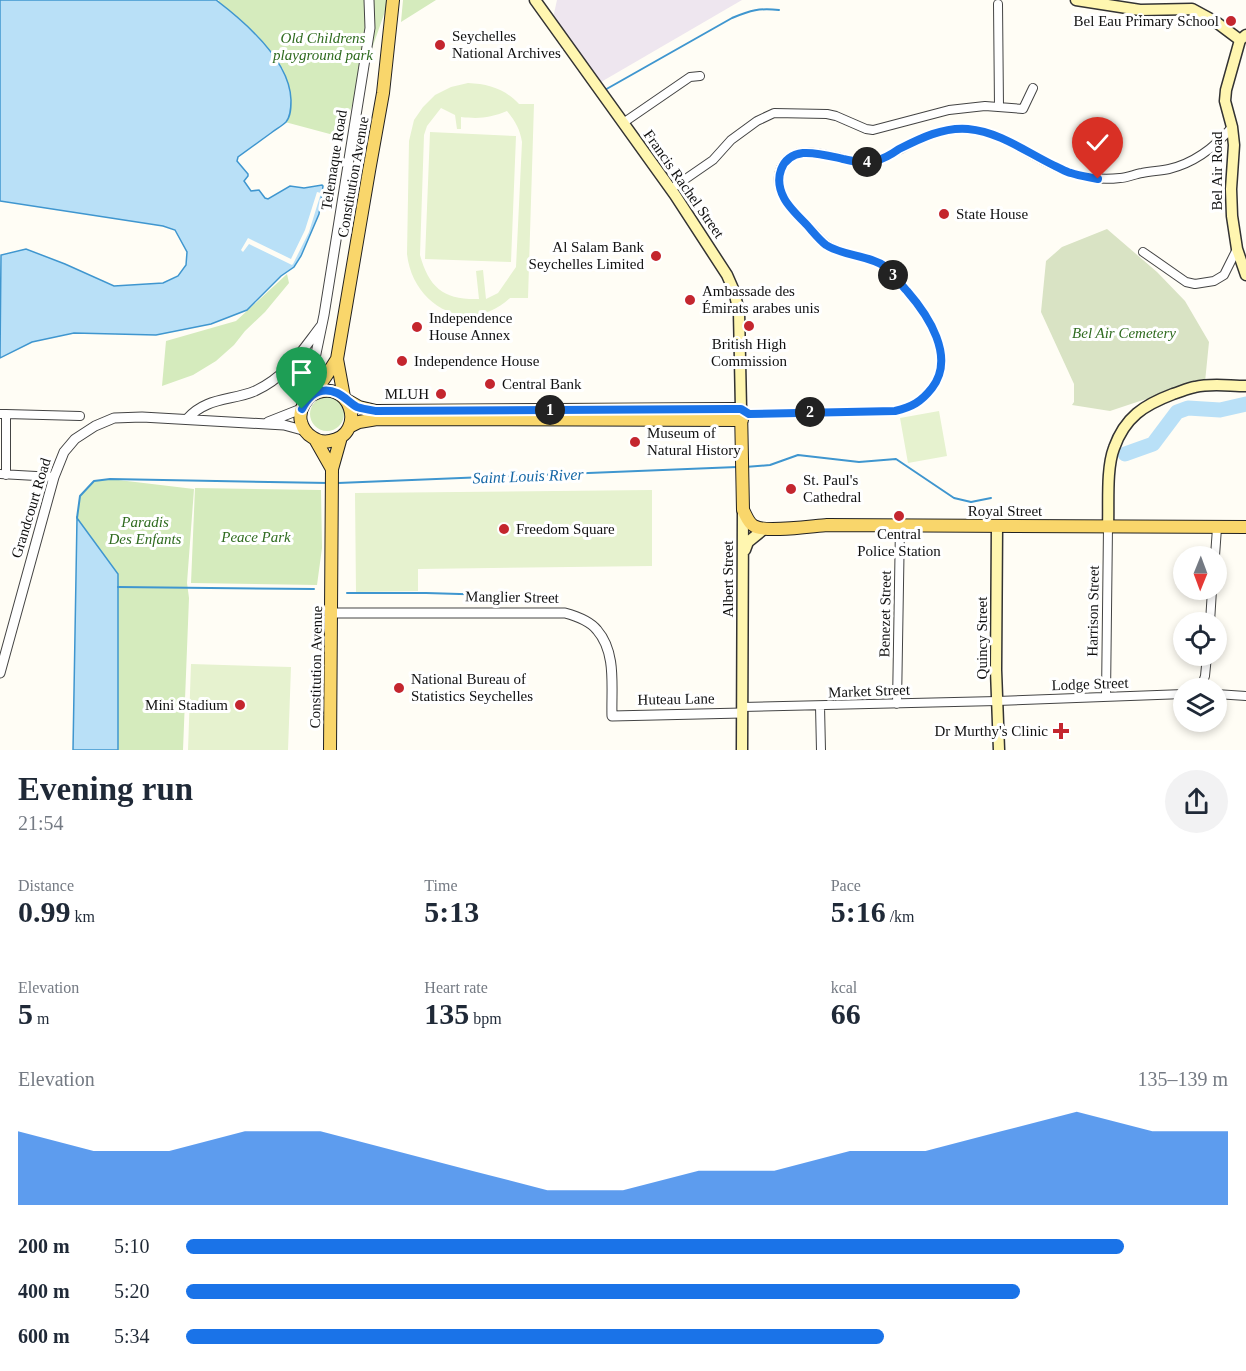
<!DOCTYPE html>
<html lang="en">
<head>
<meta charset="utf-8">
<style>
  body { margin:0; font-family:"Times New Roman",serif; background:#f2f2f3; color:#1f2937; height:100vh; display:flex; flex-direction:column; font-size:22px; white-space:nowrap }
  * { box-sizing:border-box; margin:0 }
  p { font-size:20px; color:#747a83 }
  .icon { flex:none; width:33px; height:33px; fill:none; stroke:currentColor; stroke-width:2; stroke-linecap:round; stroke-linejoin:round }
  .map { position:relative; height:750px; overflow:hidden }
  .side { display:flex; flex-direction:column; background:#fff; flex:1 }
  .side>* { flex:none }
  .needle { width:39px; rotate:181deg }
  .buttons { position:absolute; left:1173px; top:546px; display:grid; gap:12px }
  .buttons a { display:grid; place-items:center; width:54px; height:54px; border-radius:50%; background:#fff; box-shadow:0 3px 9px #0003; font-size:30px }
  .pin { position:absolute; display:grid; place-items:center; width:51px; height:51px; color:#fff; margin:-62px -26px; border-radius:50% 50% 50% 0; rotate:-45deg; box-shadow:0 0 6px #0007 }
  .pin .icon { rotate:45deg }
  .km { position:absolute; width:30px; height:30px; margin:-15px; border-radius:50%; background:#222; color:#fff; font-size:16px; line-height:30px; text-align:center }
  .round { display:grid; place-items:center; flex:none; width:63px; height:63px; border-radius:32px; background:#f2f2f3 }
  .head { display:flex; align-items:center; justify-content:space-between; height:102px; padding:0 18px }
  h1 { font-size:33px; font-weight:600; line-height:45px }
  .stats { display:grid; grid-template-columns:repeat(3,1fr); gap:9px; height:102px; padding:6px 18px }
  .stats div { display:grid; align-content:center }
  .stats b { font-size:30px; font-weight:600 }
  .stats small { font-size:16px; font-weight:400 }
  .stats p { font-size:16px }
  .chart { height:168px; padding:12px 18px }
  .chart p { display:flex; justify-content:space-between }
  .chart svg { width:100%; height:108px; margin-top:6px; fill:#1a73e8; opacity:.7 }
  ul { padding:0 18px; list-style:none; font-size:20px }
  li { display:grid; grid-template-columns:96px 72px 1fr; align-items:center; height:45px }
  li i { height:15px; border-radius:8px; background:#1a73e8 }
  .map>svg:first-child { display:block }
  .industrial { fill:#eee6ef }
  .green { fill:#d5ebbd }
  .cemetery { fill:#d9e3c4 }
  .pitch { fill:#e6f2cf; fill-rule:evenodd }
  .water { fill:#b9e0f7; stroke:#3f96cf; stroke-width:1.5 }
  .pier { fill:#fffdf5 }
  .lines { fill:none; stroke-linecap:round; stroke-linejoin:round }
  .stream { stroke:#3f96cf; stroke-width:2 }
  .river { stroke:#b9e0f7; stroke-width:15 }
  .minor-casing { stroke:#444; stroke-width:10 }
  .tertiary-casing { stroke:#444; stroke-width:11 }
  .secondary-casing { stroke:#333; stroke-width:13 }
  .primary-casing { stroke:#222; stroke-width:14 }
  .minor { stroke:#fff; stroke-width:8 }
  .tertiary { stroke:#fff; stroke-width:9 }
  .secondary { stroke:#fff6b0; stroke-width:10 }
  .primary { stroke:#f9d66b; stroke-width:12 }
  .route-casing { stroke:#fff; stroke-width:12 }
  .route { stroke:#1a73e8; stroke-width:8 }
  .poi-dot { fill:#c4262e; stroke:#fff; stroke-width:2 }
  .labels { text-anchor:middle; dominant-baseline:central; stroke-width:6; stroke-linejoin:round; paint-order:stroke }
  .poi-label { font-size:15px; fill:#111; stroke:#fff; text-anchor:start }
  .park-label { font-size:15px; font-style:italic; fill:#2f6b1f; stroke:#fff }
  .street-label { font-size:15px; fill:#111; stroke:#fff }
  .water-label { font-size:16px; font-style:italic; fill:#1768a6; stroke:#fff }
</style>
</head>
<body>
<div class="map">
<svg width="1246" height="750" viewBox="0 0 1246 750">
  <rect width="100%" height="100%" fill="#fffdf5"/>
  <path class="industrial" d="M557,0H742L601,82L553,18Z"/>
  <path class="green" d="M219,0H389L341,137L285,122L289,117L283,69L258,36L241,20L218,2Z
    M403,0H436L401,22Z
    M287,274L289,283L265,312L245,331L234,345L216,361L193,375L162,386L166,341L236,321Z
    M310 414a17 17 0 1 1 34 0a17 17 0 1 1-34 0Z
    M110,479L194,489L187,583L189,598L183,750H118V574L77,518L80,496L94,481Z
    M195,488L321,490L322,548L317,585L191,583Z"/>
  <path class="cemetery" d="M1107,229L1157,272L1185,301L1209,342L1205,382L1140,401L1110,411L1072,405L1074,402V384L1041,312L1046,261L1062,247Z"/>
  <path class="pitch" d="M468,83C489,84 505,89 519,104H534L528,298H510C469,336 413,307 407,254L409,141L414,120L423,107L435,95L451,87ZM441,108L455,115L457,129H461V117C479,119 490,118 507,111C515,121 520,129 522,142L516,267L498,293L486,299L483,270L476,271L479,299C444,300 429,288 420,255L424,135L427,126Z
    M430,132L516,136L511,262L425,259Z
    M939,411L947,456L908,463L900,418Z
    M652,490V566L418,569V591L356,592L355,493Z
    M191,664L291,667L288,750H188Z"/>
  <path class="water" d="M0,0H216C245,22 290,60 291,100C291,107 291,116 286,122C282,126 276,129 271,133C260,141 249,149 238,157L237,161L248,174V176L244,181L251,191L259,190L265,198L268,199L290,186L304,188L322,185L323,186L319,214L301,256L294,267L281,276L247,310L211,324L156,335L74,333L32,342L0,358L1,255L26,249L65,264L114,286L163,283L178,276L186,265L187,252L175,230L163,226L0,201Z
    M77,518L118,574V750H73Z"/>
  <path class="pier" d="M317,192L321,193L309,232L293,264L292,265L249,244L243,252L241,250L248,238L291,259L305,230Z"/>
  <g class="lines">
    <path class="stream" d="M603,91L732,18C751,10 759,8 779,10
      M745,467L770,465L798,455L859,462L896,459L954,498L971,502L991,498
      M338,483L737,467
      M77,518L80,496L94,481L110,479L329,483
      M118,587L314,589
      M347,593H426L558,597"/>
    <path class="river" d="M1125,454L1153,444L1177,412L1188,408L1220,410L1246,404"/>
    <defs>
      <path id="minor" d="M998,4L999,107
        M623,123L690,77L700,76
        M671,189L713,160L731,140L757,121L774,113L827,114L836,116L866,129L873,130L949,110L985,106L1023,109L1033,88
        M1143,252L1186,282L1195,284L1214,281L1224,275L1237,249
        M0,414H6V475
        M6,414L80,416
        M749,414L895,411C912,407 921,402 932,388C956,357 928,315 907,291C900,284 894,273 886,267C868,255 844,256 827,245C821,241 816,234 811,229C795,213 771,192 781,168C783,164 786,160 790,157C811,144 846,164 870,162C880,161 890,155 899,150C920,138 942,127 967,129C1006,132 1035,161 1071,173C1086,178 1104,180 1120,178C1127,178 1135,174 1142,173C1151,171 1160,171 1169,169C1194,163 1216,146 1232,127
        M0,474L54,477
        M1215,556L1217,528
        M1210,622L1212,590
        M1201,688L1205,676L1207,656
        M1216,694L1246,696
        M1106,696L1108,527
        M897,704L900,525
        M820,706L821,750
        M742,707L997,701L1184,694"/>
      <path id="tertiary" d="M302,405L303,395L313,368L324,315L370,28L369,0
        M187,419C206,397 231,401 255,391C286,377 301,352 321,326
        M268,422L301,409
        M332,613H565C576,616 590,621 597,630C617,653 611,688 612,716L742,713
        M0,673L54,477L64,452L75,439L95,426L114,418L142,417L284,425L306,431"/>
      <path id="secondary" d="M535,0L675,195L727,275L734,291L739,312L741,409
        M1076,0L1140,10L1192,9L1216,22L1240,40
        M1246,35L1240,40L1226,90L1225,101L1232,127L1234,145L1231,189L1232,216L1237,249L1246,275
        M997,526L996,670L999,750
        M1108,527C1109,504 1106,469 1114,448C1125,417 1144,405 1173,394C1180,392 1188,388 1195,387C1211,383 1229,386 1246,386
        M745,550L748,542L764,529
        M742,750L743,510"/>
      <path id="primary" d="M310,396C351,373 368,435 330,441C324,442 317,441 312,437C307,434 303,429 301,422C297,406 312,394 321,383C327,375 332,367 337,359
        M344,397L337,359L369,171L383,93L393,0
        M345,399L359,407L376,411L741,409L743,510C746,515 748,523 754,526C765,533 812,526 827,525L1246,527
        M349,427L359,422L377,419L742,420
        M315,439L332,469
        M330,750L332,469L341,437"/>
    </defs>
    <use href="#minor" class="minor-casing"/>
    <use href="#tertiary" class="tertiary-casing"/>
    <use href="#secondary" class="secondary-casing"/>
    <use href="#primary" class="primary-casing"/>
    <use href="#minor" class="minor"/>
    <use href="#tertiary" class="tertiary"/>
    <use href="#secondary" class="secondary"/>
    <use href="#primary" class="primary"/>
  </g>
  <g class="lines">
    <defs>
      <path id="route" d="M302,409C309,395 321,386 337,393C344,396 350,403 357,407C363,409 370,410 376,411L730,409H741L749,414L895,411C912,407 921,402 932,388C956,357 928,315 907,291C900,284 894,273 886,267C869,255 843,256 826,245C818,239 811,229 804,222C797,215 788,206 784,198C774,179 780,156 803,153C816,152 830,156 843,159C853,161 864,164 875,161C883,159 892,154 899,149C921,138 943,127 968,129C1000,132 1026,152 1055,166C1060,168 1066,172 1071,173C1080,176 1089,177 1098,179"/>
    </defs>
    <use href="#route" class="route-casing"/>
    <use href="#route" class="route"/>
  </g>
  <g class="poi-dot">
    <circle cx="1231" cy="21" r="6"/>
    <circle cx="440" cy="45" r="6"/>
    <circle cx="944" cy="214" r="6"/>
    <circle cx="656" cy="256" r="6"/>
    <circle cx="690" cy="300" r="6"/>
    <circle cx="749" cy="326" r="6"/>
    <circle cx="417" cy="327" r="6"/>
    <circle cx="402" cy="361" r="6"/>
    <circle cx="490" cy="384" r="6"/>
    <circle cx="441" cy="394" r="6"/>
    <circle cx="635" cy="442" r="6"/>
    <circle cx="791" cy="489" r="6"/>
    <circle cx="899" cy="516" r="6"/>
    <circle cx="504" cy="529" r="6"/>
    <circle cx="399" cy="688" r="6"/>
    <circle cx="240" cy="705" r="6"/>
    <path d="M1058 722h6v6h6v6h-6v6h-6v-6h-6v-6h6z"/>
  </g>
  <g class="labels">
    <g class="poi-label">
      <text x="1219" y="21" text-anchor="end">Bel Eau Primary School</text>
      <text x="452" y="36">Seychelles<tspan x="452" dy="17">National Archives</tspan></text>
      <text x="956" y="214">State House</text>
      <text x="644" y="247" text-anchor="end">Al Salam Bank<tspan x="644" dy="17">Seychelles Limited</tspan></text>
      <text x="702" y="291">Ambassade des<tspan x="702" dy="17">Émirats arabes unis</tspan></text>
      <text x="429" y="318">Independence<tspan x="429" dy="17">House Annex</tspan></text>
      <text x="749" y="344" text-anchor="middle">British High<tspan x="749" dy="17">Commission</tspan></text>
      <text x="414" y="361">Independence House</text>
      <text x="502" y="384">Central Bank</text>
      <text x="429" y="394" text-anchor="end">MLUH</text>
      <text x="647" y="433">Museum of<tspan x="647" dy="17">Natural History</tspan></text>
      <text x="803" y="480">St. Paul's<tspan x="803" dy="17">Cathedral</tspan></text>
      <text x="516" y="529">Freedom Square</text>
      <text x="899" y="534" text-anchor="middle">Central<tspan x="899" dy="17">Police Station</tspan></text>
      <text x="411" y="679">National Bureau of<tspan x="411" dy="17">Statistics Seychelles</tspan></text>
      <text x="228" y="705" text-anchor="end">Mini Stadium</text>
      <text x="1048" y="731" text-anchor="end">Dr Murthy's Clinic</text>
    </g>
    <g class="park-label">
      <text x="323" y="38">Old Childrens<tspan x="323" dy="17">playground park</tspan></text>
      <text x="1124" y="333">Bel Air Cemetery</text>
      <text x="145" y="522">Paradis<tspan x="145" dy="17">Des Enfants</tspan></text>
      <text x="256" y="537">Peace Park</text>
    </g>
    <g class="street-label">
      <text transform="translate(334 160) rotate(-81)">Telemaque Road</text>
      <text transform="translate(1217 171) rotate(-90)">Bel Air Road</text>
      <text transform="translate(353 177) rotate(-80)">Constitution Avenue</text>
      <text transform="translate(684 184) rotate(55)">Francis Rachel Street</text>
      <text transform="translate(31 508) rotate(-73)">Grandcourt Road</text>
      <text x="1005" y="511">Royal Street</text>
      <text transform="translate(728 579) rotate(-90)">Albert Street</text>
      <text transform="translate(512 597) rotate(1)">Manglier Street</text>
      <text transform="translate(1093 611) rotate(-89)">Harrison Street</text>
      <text transform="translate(885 614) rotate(-89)">Benezet Street</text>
      <text transform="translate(982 638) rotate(-90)">Quincy Street</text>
      <text transform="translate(316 667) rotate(-89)">Constitution Avenue</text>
      <text transform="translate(1090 684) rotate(-2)">Lodge Street</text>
      <text transform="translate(869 691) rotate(-2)">Market Street</text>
      <text transform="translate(676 699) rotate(-1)">Huteau Lane</text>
    </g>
    <g class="water-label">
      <text transform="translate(528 476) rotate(-2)">Saint Louis River</text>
    </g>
  </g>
</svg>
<div class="buttons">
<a><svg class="needle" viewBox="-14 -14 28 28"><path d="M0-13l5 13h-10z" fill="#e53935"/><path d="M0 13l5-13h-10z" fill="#747a83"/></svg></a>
<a><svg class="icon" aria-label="locate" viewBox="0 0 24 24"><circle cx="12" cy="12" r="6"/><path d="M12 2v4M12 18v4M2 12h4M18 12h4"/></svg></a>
<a><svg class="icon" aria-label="layers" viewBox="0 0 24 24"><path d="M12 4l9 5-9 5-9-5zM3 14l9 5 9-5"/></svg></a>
</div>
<div class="pin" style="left:302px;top:409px;background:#1e9e55"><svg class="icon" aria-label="arrive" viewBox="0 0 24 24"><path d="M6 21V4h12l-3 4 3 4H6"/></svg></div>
<div class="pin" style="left:1098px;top:179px;background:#d93025"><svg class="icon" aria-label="check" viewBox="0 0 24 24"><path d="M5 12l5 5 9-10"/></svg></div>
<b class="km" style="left:550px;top:410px">1</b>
<b class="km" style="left:810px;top:412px">2</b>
<b class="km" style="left:893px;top:275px">3</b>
<b class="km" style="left:867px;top:162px">4</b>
</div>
<section class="side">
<div class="head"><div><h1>Evening run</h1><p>21:54</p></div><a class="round"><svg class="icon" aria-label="share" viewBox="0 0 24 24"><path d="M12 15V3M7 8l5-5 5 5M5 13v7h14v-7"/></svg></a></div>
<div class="stats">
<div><p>Distance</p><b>0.99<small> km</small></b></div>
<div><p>Time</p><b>5:13</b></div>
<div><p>Pace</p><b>5:16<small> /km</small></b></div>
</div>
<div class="stats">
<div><p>Elevation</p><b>5<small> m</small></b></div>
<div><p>Heart rate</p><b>135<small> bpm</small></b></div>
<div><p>kcal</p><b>66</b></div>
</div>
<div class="chart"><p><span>Elevation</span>135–139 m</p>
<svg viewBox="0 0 160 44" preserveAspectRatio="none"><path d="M0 44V14L10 22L20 22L30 14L40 14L50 22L60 30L70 38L80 38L90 30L100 30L110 22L120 22L130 14L140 6L150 14L160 14V44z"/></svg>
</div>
<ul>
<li><b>200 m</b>5:10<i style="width:90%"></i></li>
<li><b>400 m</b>5:20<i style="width:80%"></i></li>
<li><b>600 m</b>5:34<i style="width:67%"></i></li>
</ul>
</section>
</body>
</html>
